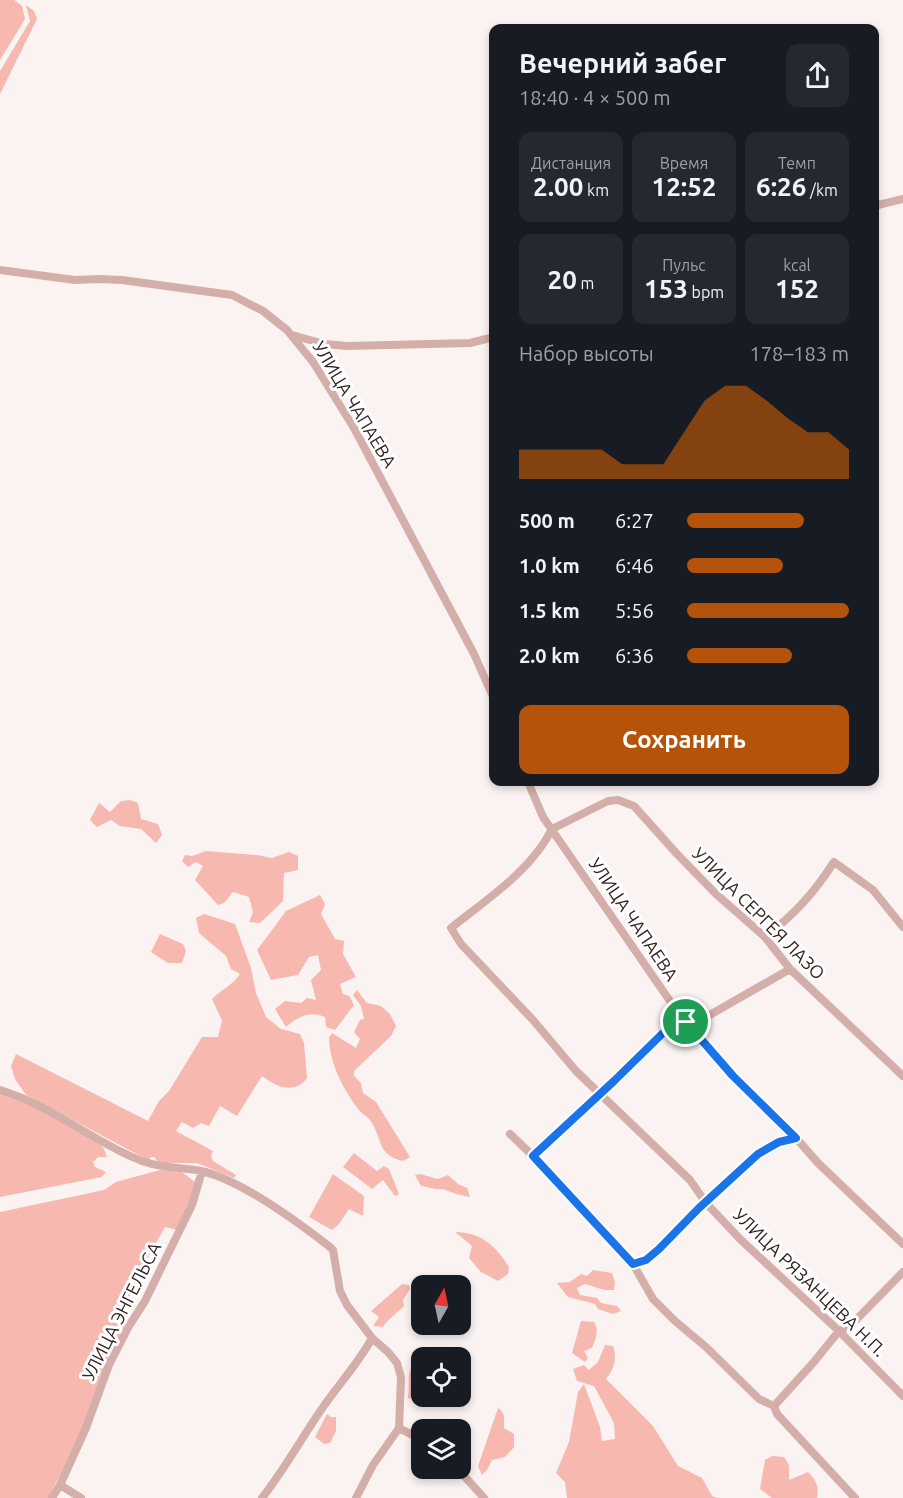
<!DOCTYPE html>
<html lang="ru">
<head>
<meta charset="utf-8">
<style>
  body { margin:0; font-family:Ubuntu,sans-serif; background:#242831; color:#f1f3f6; height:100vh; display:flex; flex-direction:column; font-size:22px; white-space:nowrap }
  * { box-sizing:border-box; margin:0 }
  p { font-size:20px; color:#9ea1a6 }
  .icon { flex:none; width:33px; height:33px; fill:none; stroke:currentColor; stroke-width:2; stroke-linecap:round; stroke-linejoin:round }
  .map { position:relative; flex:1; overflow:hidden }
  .sheet { position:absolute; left:489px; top:24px; width:390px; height:762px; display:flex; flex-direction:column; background:#171b24; border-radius:12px; box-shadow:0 3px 9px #0003 }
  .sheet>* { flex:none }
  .needle { width:39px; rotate:9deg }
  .fabs { position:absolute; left:411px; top:1275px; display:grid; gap:12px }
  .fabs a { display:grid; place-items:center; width:60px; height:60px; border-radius:12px; background:#171b24; box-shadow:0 3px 9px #0003; font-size:30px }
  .pin { position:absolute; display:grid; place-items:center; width:51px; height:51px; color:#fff; margin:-26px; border:3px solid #fff; border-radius:50%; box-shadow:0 2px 6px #0007 }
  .round { display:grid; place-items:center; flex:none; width:63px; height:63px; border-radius:12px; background:#242831 }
  .overview { display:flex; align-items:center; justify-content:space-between; height:102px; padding:0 30px }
  h1 { font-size:27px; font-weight:600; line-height:45px }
  .stats { display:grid; grid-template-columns:repeat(3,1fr); gap:9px; height:102px; padding:6px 30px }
  .stats div { display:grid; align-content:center; border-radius:12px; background:#242831; text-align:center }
  .stats b { font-size:26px; font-weight:600 }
  .stats small { font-size:16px; font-weight:400 }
  .stats p { font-size:16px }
  .chart { height:168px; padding:12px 30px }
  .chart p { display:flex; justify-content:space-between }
  .chart svg { width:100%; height:108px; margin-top:6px; fill:#b45309; opacity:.7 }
  .button { display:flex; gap:12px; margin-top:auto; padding:12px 30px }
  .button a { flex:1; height:69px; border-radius:12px; background:#b45309; color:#fff; font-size:24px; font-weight:600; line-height:69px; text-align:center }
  ul { padding:0 30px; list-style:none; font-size:20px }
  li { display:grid; grid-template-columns:96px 72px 1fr; align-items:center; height:45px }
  li i { height:15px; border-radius:8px; background:#b45309 }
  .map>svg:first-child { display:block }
  .green { fill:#f7b8b0 }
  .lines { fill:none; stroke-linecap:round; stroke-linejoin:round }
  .minor { stroke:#d4aea9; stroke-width:8 }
  .route-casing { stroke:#fff; stroke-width:12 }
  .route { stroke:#1a73e8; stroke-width:8 }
  .labels { text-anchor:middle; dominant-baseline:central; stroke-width:6; stroke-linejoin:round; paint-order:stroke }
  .street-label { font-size:18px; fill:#322321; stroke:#fff }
</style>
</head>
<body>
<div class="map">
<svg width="903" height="1498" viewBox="0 0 903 1498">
  <rect width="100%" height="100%" fill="#fbf3f2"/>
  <path class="green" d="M0,0H14L22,6L25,19L0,60Z
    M26,5L34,11L37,19L0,94V71L30,21Z
    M130,800L138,803L141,819L158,824L162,835L156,843L141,829L120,826L111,820L97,827L90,820L99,803L110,812L121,801Z
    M206,851L257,855L272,858L289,852L298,856V870L284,873L283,901L260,923L249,922L253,912L249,897L233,892L224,903L218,905L195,880L203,866L196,862L188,867L182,861L185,855L192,856Z
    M320,895L325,904L321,914L335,939L344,941L343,954L356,977L340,984L343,994L349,996L354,1005L335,1030L326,1027L325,1017C309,1010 298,1017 286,1027L275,1009L285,1001L301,1003L307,998L316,1000L311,980L321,970L318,955L309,957L298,975L271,980L257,950L286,911Z
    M204,914L235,924L251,968L256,993L266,1017L281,1029L300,1034L304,1043L307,1078C294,1095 276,1087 262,1076L237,1116L220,1106L209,1126L201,1123L193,1128L182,1122L176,1131L213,1151L211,1156L213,1161L236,1175L234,1178L197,1163H159L154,1157H151L148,1160L26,1095L15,1079L11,1066L16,1054L148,1121L159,1101L169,1091L202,1037H218L222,1021L212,999C222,989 232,986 240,974L231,969L226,956L199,933L196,918Z
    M160,934L183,944L186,951L182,963H168L151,952Z
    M357,990L367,1003L381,1006L390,1014L396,1026L391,1036L354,1071V1076L361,1083L363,1093L376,1102L410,1157L403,1161C376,1155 383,1138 370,1120C367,1116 362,1114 359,1110C344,1091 329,1063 329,1037L332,1033L356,1048L360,1039L354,1032L360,1020L364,1019L361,1006L353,995Z
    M0,1094C20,1100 93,1132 104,1149C105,1151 106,1155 107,1157H98L93,1162L95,1167L106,1172L102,1177L0,1197Z
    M354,1153L377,1171L384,1166L389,1169L399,1194L395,1196L383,1180L372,1189L343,1167Z
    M160,1170L182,1172L195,1182V1189L178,1230L165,1227L130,1289V1297L121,1320L126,1324C101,1382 79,1442 48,1498H0V1212L104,1190L116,1182Z
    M333,1174L364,1196L363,1216L349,1209L339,1224L332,1230L309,1217Z
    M420,1174L438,1179L448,1175L458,1184L467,1188L470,1197L456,1194L443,1189H436L421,1186L415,1175Z
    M455,1232C481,1232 496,1246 509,1267L508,1274L498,1281L481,1272L469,1258L472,1246Z
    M593,1270L612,1273L615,1282L614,1290H604L585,1284L577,1288L580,1295L597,1298L601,1303L617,1306L621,1311L613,1314L598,1309L595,1304L568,1297L557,1283L570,1282L581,1274L587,1276Z
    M402,1284L409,1285L410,1289L403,1300L404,1306C398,1312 385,1322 383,1327L373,1326L379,1317L371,1311Z
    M581,1321L594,1322C600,1331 595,1339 592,1348L584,1351L588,1358L585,1362L572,1353Z
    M605,1345L613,1346C617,1359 615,1368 606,1379L653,1426L678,1466L702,1478L712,1496L718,1498H567L565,1482L556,1473L569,1442L578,1392L584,1384L600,1427L602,1441L615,1439L614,1423L594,1386L577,1381L573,1369L584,1365L589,1370L598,1362Z
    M411,1367L421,1369L422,1396L442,1397L431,1404L421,1400L408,1398C410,1386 407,1378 411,1367Z
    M498,1408C506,1413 504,1419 504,1428L514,1434V1447L505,1457L492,1460L487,1470L482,1475L478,1466Z
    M327,1414L331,1417H336V1431L330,1443L324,1444L315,1437Z
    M772,1456L784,1457L789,1465V1480L808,1472C816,1480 819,1486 817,1498H772L760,1489L765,1460Z"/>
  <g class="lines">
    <path class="minor" d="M874,206L903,199
      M0,270L75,280L99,279L122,280L232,295L263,311L287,330L313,362L354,428L474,654L494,699
      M292,335L324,344L348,346L470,343L494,337
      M528,782L543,817L681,1017L733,1076L796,1138L818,1163L903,1244
      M552,829C531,871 487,899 451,928L461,944L533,1020L576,1071L690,1180L706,1203L741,1240L839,1331L903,1396
      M552,829L608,801L618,800L634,806L677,854L716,894L765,937L790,969L903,1076
      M765,937C795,914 814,893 834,862L873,890L903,927
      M0,1090C47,1104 86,1136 130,1156C156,1169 174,1166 201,1171C239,1179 299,1223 330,1247L333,1250L340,1291L347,1305L372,1338L388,1352L397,1363L401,1377L399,1428L422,1440
      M510,1134L533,1156L633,1264L653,1299L675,1321L706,1347L759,1399L774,1406L777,1414L855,1498
      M533,1156L675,1023L701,1020L790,969
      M633,1264L646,1260L659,1249L699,1208L758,1154L779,1142L796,1138
      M774,1406L813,1363L839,1331L852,1324L903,1272
      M457,1468L484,1498
      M60,1485L81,1498
      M52,1498L60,1485L86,1428L109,1365L129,1326L145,1301L192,1205L202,1171
      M262,1498C284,1470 301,1439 321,1410C338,1385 358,1364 372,1338
      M356,1498L373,1465L399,1428"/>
  </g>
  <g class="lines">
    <defs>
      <path id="route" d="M686,1022L733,1076L796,1138L779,1142L758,1154L699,1208L659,1249L646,1260L633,1264L533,1156L614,1081L664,1032L675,1023Z"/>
    </defs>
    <use href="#route" class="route-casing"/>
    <use href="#route" class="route"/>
  </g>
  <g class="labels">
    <g class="street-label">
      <text transform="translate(355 404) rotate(59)">УЛИЦА ЧАПАЕВА</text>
      <text transform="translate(759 913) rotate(45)">УЛИЦА СЕРГЕЯ ЛАЗО</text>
      <text transform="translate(634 919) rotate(56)">УЛИЦА ЧАПАЕВА</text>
      <text transform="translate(810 1282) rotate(44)">УЛИЦА РЯЗАНЦЕВА Н.П.</text>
      <text transform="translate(121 1311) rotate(-63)">УЛИЦА ЭНГЕЛЬСА</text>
    </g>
  </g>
</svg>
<div class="fabs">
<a><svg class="needle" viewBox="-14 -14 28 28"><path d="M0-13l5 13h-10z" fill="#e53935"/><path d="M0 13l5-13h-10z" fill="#9ea1a6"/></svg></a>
<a><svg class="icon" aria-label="locate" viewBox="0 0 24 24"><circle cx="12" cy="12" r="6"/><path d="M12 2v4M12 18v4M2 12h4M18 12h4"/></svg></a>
<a><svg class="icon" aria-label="layers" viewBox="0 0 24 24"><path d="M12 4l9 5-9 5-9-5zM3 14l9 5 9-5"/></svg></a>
</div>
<div class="pin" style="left:686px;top:1022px;background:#1e9e55"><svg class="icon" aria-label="arrive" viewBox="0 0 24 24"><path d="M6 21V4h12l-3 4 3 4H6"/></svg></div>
<section class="sheet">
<div class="overview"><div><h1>Вечерний забег</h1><p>18:40 · 4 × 500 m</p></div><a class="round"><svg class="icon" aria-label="share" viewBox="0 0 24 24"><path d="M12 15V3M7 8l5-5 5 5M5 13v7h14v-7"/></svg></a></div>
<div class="stats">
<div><p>Дистанция</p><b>2.00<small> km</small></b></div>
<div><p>Время</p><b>12:52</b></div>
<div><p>Темп</p><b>6:26<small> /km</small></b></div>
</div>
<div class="stats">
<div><b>20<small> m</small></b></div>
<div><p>Пульс</p><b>153<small> bpm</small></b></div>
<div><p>kcal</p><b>152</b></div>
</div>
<div class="chart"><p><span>Набор высоты</span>178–183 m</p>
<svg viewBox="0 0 160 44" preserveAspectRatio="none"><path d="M0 44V32L10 32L20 32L30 32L40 32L50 38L60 38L70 38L80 25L90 12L100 6L110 6L120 12L130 19L140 25L150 25L160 32V44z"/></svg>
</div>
<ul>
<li><b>500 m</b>6:27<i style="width:72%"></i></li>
<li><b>1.0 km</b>6:46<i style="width:59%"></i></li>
<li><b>1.5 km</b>5:56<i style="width:100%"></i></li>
<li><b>2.0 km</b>6:36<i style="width:65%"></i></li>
</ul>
<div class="button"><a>Сохранить</a></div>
</section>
</div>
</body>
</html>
